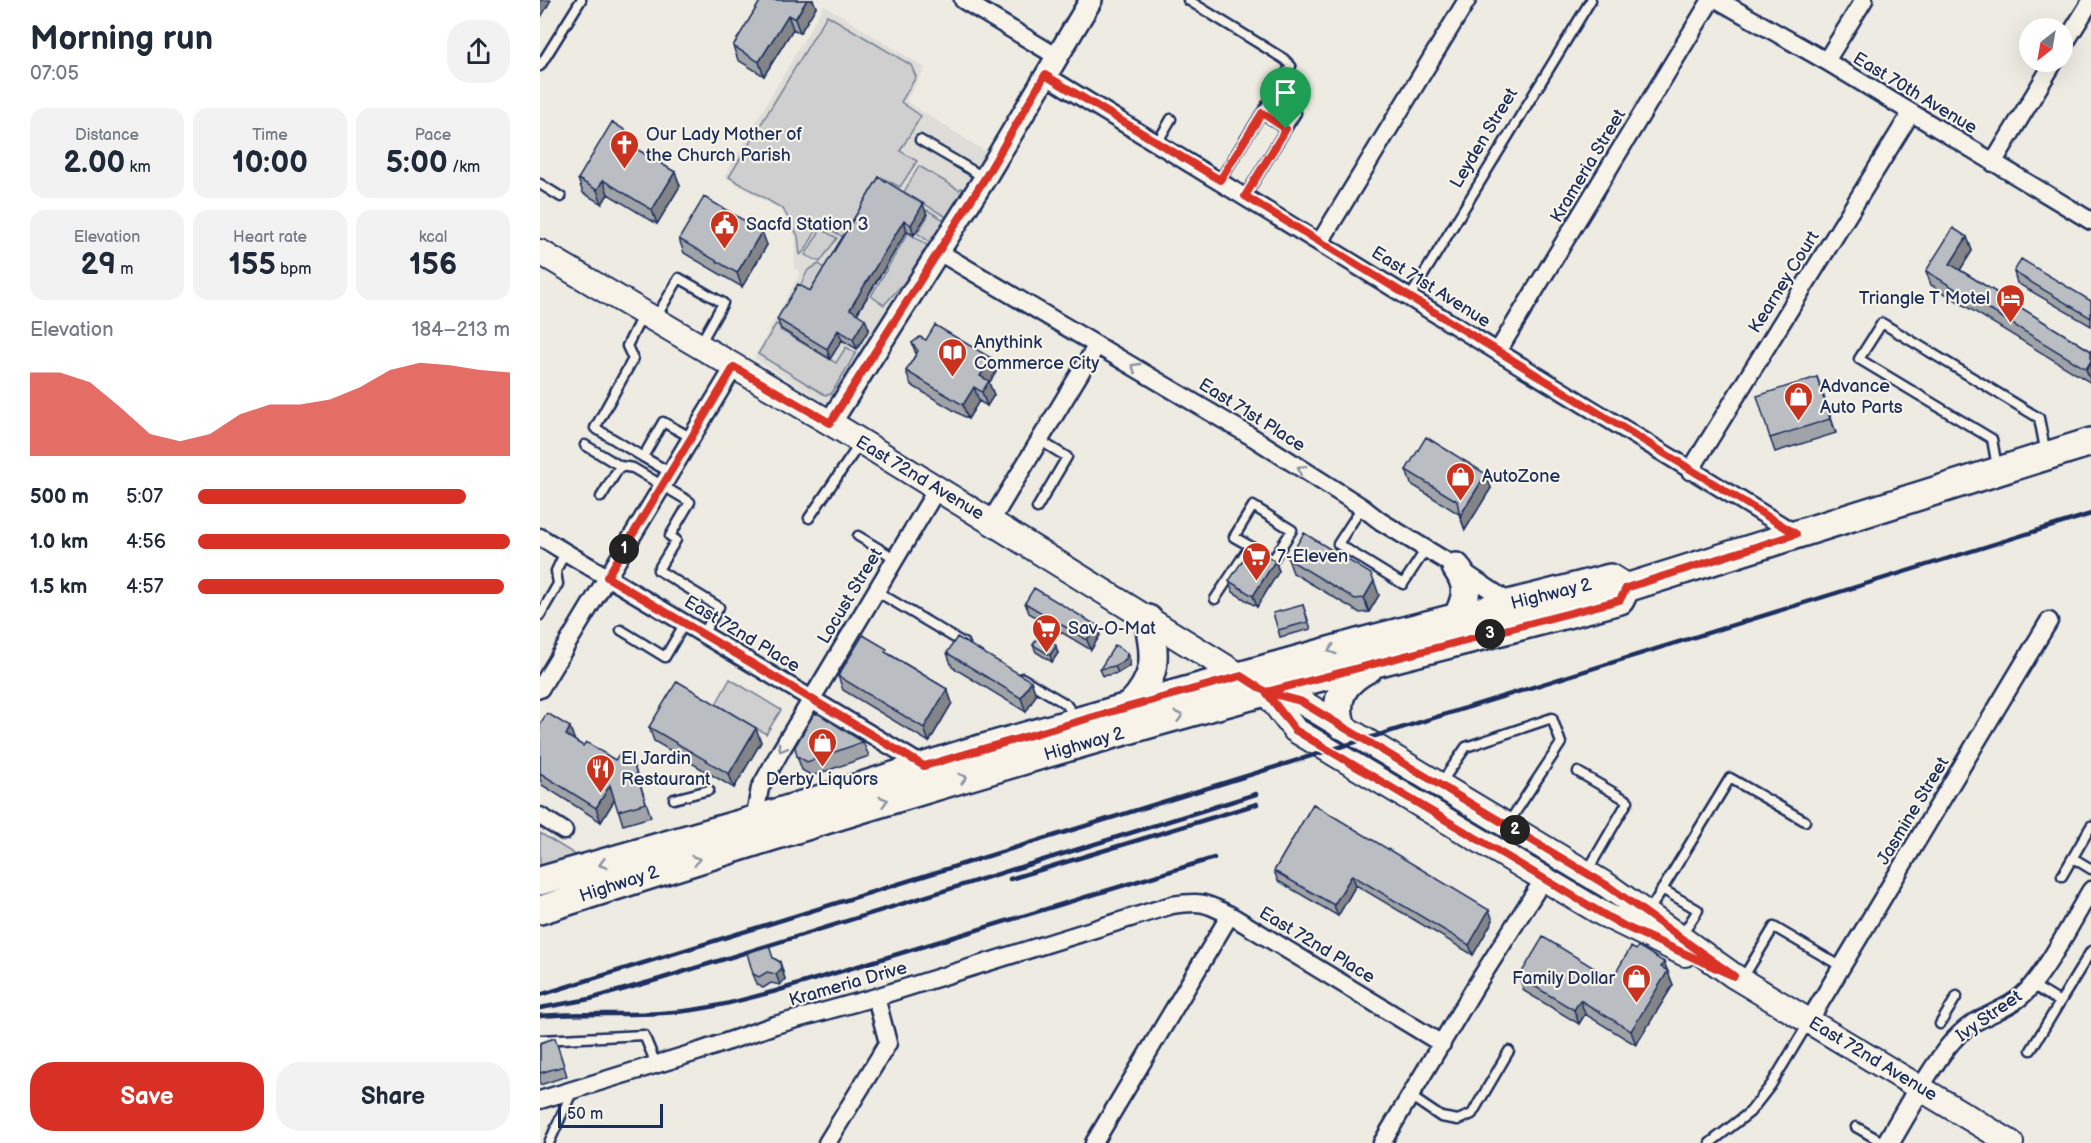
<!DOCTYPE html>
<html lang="en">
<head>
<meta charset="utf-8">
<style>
  body { margin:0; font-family:"Balsamiq Sans",sans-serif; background:#f2f2f3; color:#1f2937; height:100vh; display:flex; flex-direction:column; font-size:22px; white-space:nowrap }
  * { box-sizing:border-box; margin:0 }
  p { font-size:20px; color:#747a83 }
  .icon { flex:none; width:33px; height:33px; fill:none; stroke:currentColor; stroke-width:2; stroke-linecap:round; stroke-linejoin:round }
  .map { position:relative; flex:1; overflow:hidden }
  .details { display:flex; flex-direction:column; background:#fff; width:540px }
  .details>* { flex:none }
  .needle { width:39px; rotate:211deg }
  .fabs { position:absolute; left:1479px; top:18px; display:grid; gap:12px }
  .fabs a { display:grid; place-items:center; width:54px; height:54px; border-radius:50%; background:#fff; box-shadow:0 6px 24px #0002; font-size:30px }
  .scale { position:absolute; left:18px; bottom:15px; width:105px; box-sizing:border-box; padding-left:6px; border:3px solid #1b2f5e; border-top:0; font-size:16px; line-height:21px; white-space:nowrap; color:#1b2f5e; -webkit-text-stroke:4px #f7f3e8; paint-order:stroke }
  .pin { position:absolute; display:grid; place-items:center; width:51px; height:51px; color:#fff; margin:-62px -26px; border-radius:50% 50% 50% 0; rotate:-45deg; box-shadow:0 0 6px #0007 }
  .pin .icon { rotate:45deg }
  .km { position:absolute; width:30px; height:30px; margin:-15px; border-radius:50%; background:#222; color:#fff; font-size:16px; line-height:30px; text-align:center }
  .round { display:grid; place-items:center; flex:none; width:63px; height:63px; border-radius:24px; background:#f2f2f3 }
  .overview { display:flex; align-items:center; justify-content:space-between; height:102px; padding:0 30px }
  h1 { font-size:33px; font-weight:800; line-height:45px }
  .metrics { display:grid; grid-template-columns:repeat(3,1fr); gap:9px; height:102px; padding:6px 30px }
  .metrics div { display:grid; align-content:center; border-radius:15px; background:#f2f2f3; text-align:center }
  .metrics b { font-size:30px; font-weight:800 }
  .metrics small { font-size:16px; font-weight:400 }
  .metrics p { font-size:16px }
  .chart { height:168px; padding:12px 30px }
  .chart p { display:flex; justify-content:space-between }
  .chart svg { width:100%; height:108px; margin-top:6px; fill:#d93025; opacity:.7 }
  .cta { display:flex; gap:12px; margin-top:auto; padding:12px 30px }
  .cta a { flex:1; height:69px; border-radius:24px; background:#d93025; color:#fff; font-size:24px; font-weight:800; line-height:69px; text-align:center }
  .cta a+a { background:#f2f2f3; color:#1f2937 }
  ul { padding:0 30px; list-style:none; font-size:20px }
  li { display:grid; grid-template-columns:96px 72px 1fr; align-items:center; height:45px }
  li i { height:15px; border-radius:8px; background:#d93025 }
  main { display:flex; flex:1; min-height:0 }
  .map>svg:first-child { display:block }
  .built { fill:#deddd8 }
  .green { fill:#cfcfcf; stroke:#757f96; stroke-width:1.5 }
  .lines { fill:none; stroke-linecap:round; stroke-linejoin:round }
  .service-casing { stroke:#1b2f5e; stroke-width:13 }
  .minor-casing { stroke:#1b2f5e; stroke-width:21 }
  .tertiary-casing { stroke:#1b2f5e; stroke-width:26 }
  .secondary-casing { stroke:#1b2f5e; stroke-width:28 }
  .primary-casing { stroke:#1b2f5e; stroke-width:32 }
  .service { stroke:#f7f3e8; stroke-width:8 }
  .minor { stroke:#f7f3e8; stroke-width:16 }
  .tertiary { stroke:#f7f3e8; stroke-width:21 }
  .secondary { stroke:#f7f3e8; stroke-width:24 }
  .primary { stroke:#f7f3e8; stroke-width:27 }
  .rail { stroke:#1b2f5e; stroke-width:4.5 }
  .wall { fill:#a0a3a7; stroke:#1b2f5e; stroke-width:1.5 }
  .shaded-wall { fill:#828488; stroke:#1b2f5e; stroke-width:1.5 }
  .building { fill:#babdc2; stroke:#1b2f5e; stroke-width:1.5 }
  .oneway { stroke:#8991a3 }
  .route-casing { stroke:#fff; stroke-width:12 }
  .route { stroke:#d93025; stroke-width:8 }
  .labels { text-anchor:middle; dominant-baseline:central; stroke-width:4.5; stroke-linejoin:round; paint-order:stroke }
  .street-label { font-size:18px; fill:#1b2f5e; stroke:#f7f3e8 }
  .poi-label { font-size:18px; fill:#1b2f5e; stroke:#f7f3e8; text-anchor:start }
</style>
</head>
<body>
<main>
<section class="details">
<div class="overview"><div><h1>Morning run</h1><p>07:05</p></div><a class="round"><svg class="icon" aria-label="share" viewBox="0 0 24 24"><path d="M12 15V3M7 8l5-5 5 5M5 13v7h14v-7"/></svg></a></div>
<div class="metrics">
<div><p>Distance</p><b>2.00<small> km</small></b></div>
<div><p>Time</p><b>10:00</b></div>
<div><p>Pace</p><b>5:00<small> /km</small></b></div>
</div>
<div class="metrics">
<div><p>Elevation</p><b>29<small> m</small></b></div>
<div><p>Heart rate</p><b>155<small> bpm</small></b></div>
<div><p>kcal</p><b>156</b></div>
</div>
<div class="chart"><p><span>Elevation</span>184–213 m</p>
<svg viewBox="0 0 160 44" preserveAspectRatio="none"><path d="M0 44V10L10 10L20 14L30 24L40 35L50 38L60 35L70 27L80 23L90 23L100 21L110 16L120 9L130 6L140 7L150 9L160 10V44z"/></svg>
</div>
<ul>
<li><b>500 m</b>5:07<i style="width:86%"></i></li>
<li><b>1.0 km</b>4:56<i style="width:100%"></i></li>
<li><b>1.5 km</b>4:57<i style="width:98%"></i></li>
</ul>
<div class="cta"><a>Save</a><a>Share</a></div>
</section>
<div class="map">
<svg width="1551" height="1143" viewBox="0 0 1551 1143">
  <rect width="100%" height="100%" fill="#eeebe2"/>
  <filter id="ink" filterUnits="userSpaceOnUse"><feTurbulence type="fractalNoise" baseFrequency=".0167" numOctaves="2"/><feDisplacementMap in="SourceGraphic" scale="12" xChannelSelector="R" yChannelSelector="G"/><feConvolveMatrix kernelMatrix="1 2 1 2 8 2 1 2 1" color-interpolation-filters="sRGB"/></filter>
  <g filter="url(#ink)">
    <path class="built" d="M284,5L385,68L366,101L454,157L294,409L214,358L260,273L254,268L256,238L242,211L184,177Z"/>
    <path class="green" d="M287,15L371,65L376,77L361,102L381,116L360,151L377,161L360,187L341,177L305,238L280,224L265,250L260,255L258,236L243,209L189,177Z
      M379,166L419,190L421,188L425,190L408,218L364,192Z
      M387,210L406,221L397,237L390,242L377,233L388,216L385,213Z
      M281,229L297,238L280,262L265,255Z
      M368,233L387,245L368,278L344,305L331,296Z
      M279,264L283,267L284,270L270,292L260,286L268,270Z
      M236,324L241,327L240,330L296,363L306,347L316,353L291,394L285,395L218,354Z
      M190,679L241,710L226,734L176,704Z
      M0,833L36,855L0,866Z"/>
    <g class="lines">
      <defs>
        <path id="service" d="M648,0L744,59L751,66L680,180
          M0,66L41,0
          M746,129L756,113
          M380,140L445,178
          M617,143L631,119
          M0,184L21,197
          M705,196L746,129L722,113
          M870,297L1051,0
          M103,314L87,346L93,359L55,428L103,457
          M115,319L139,278L183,303L160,344
          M45,445L80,466
          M1457,467L1452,439L1319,359L1342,323L1499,418L1506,454
          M131,473L103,457L123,422L152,438
          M61,497L80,466L93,468L150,502L130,536L136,540L118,570L179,607L163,634
          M822,507L798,544L863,584L886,549
          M497,508L527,457L499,440
          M269,518L321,442
          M318,536L356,559
          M336,591L425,644
          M675,599L710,546L733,560L752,530L713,506L694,537L710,546
          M0,615L18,584L16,571L25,552
          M81,630L125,657L145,623
          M482,678L526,704L536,718
          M1038,772L1088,801L1048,870
          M901,783L926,747L1012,718L1021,743L969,822
          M134,799L169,790
          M1533,858L1551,869
          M1522,876L1551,826
          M1122,889L1158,910L1142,935
          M1109,911L1190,778L1265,821
          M1203,978L1234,927L1302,967
          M1520,1002L1551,951
          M1400,1024L1417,996
          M0,1040L104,1035L116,1064
          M1491,1050L1520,1002L1492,985
          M870,1096L901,1117L918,1120L932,1114L969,1051
          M1316,1127L1344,1143
          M9,1143L32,1092
          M1170,1143L1210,1112L1231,1085L1269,1022"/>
        <path id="minor" d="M423,0L516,56
          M1178,0L1286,61L1551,221
          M1522,48L1551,1
          M1286,61L1324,0
          M505,75L1256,534
          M1453,163L1514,62
          M780,242L927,0
          M399,252L709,435L822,507L840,521L916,567L972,604
          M958,351L1171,0
          M1150,471L1371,113
          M451,521L557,345
          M0,537L384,766
          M0,689L194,367
          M0,816L24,831
          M214,820L220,788L240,752L397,489
          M1269,1021L1509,621
          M1380,1088C1395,1065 1409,1039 1432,1024C1450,1013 1472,1007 1487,991C1511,964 1532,921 1551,890
          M0,1100L160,1051L235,1025L336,997L632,905C661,901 664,902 690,915L902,1044
          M287,1143L348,1043L336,997
          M554,1143L690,915
          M842,1143L935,987L1003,880"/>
        <path id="tertiary" d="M290,423L445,178L551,0
          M1348,1143L1380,1088"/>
        <path id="secondary" d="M0,252L304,431L726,692L760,701L1068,886L1194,976L1471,1143
          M726,692L755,730L1063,914L1145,954"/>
        <path id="primary" d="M916,567C930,587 927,597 917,618
          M590,706C618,677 616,656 608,619
          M801,725C793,697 804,681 829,668
          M0,881L214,820L430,752L581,709L825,641L1070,578L1086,588
          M0,910C240,833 481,758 725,692C843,660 962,632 1080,600L1086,588L1551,442"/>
      </defs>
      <use href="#service" class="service-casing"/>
      <use href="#minor" class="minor-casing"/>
      <use href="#tertiary" class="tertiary-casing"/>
      <use href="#secondary" class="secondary-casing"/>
      <use href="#primary" class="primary-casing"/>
      <use href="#service" class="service"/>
      <use href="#minor" class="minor"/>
      <use href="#tertiary" class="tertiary"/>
      <use href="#secondary" class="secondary"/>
      <use href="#primary" class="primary"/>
      <path class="rail" d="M470,879L717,804
        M0,995L1551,514
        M0,1008L50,999L120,979L716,794
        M0,1016C54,1011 112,1018 165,1008C189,1004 213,997 236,991L674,858"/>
    </g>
    <path class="wall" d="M217,0H273L276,7L260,33L253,29L224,76L198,60L193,46L220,2Z
      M88,132L94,146L93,147L135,172L140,186L117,224L68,194L62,204L43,193L38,179Z
      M339,177L387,215L374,235L367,231L317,314L329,329L317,349L302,340L290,359L241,329L237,319L270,291Z
      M1427,237L1432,251L1420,270L1551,351V383L1391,285L1386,271Z
      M139,239L227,245L202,287L144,253Z
      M1474,272L1551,301V326L1477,283Z
      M386,340L456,372L449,383L454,395L447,406L439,401L428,419L371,385L366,371L376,354L372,343Z
      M1277,377L1296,433L1235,452L1230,438Z
      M866,470L951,488L925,530L919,514L871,484Z
      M748,559L839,595L829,612L820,613L753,573Z
      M735,561L739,571L717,607L693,592L689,581Z
      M485,603L560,635L551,650L489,613Z
      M763,605L771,629L740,637L738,630Z
      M493,645L518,653L512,662L496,652Z
      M407,653L491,681L496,695L486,712L412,667Z
      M349,654L407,689L412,703L389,742L303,690L298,676Z
      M590,660L589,666L578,673L563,676L560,669Z
      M0,724L35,741L43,746L75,760H92L111,817L83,825L75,799L61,822L2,785L0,779Z
      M109,727L221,742L194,788L114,741Z
      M323,742L329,756L272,776L262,770L257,756Z
      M773,804L953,920L933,955L816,885L798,916L738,881L734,871Z
      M1096,950L1124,962L1133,985L1096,1045L1045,1014L1039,1024L984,991L979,977L1072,979Z
      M234,958L240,962L245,979L240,985L231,983L223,988L217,984L213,974Z
      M15,1038L27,1076L0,1085V1043Z"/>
    <path class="shaded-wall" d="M0,0H11L0,19Z
      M267,0H273L276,7L260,33L255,19Z
      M248,15L253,29L224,76L219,62Z
      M88,132L94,146L88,155L83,141Z
      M135,172L140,186L117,224L112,210Z
      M63,180L68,194L62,204L57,190Z
      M383,204L387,215L374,235L371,225Z
      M364,220L367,231L313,320L310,309Z
      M222,231L227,245L202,287L197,273Z
      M1427,237L1432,251L1415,278L1410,264Z
      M325,319L329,329L317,349L313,339Z
      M298,330L302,340L290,359L287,349Z
      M451,358L456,372L449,383L454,395L447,406L442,392L440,376Z
      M1551,361V382L1546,369Z
      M1277,377L1282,391L1296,433L1290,419Z
      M434,387L439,401L428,419L423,405Z
      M946,474L951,488L925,530L920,516Z
      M735,561L739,571L717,607L713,596Z
      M834,581L839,595L829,612L824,598Z
      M556,625L560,635L551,650L547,640Z
      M516,646L518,653L512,662L510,655Z
      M587,653L590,660L589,666L578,673L575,666Z
      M491,681L496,695L486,712L481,698Z
      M407,689L412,703L389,742L384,728Z
      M30,727L35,741L26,735Z
      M216,728L221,742L194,788L189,774Z
      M70,785L75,799L61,822L56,808Z
      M812,875L816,885L798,916L794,905Z
      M949,910L953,920L933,955L929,945Z
      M240,962L245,979L240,985L236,974Z
      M1124,962L1133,985L1096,1045L1091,1031Z
      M1040,1000L1045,1014L1039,1024L1034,1010Z"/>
    <path class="building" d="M221,0H267L255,19L248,15L219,62L193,46Z
      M72,122L88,132L83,141L135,172L112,210L63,180L57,190L38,179Z
      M339,177L383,204L371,225L364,220L310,309L325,319L313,339L298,330L287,349L237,319L258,284L270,291Z
      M164,197L222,231L197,273L139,239Z
      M1413,228L1427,237L1410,264L1551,351V361L1546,369L1386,271Z
      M1481,259L1551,301V318L1474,272Z
      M395,325L451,358L440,376L449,381L442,392L434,387L423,405L366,371L378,351L372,343L380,337L386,340Z
      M1277,377L1290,419L1230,438L1217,396Z
      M886,437L946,474L920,516L917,501L866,470Z
      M764,533L831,574L834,581L824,598L815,599L748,559Z
      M712,546L735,561L713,596L689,581Z
      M494,588L556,625L547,640L485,603Z
      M763,605L768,622L738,630L733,613Z
      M503,629L516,646L510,655L493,645Z
      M323,635L347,649L345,652L407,689L384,728L298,676Z
      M417,637L491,681L481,698L407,653Z
      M575,645L587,653L586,659L575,666L560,669Z
      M137,681L216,728L189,774L109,727Z
      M7,713L30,727L26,735L43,746L46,742L75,760L80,753L92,760L106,803L78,811L70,785L56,808L0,773V724Z
      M274,714H279L323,742L267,762L257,756L255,747Z
      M773,804L949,910L929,945L812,875L794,905L734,871Z
      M1003,937L1072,979L1091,947L1096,950L1098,946L1124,962L1121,967L1128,971L1091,1031L1040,1000L1034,1010L979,977Z
      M229,946L233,958L240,962L241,969L236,974L227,972L219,977L213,974L207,953Z
      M15,1038L24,1066L0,1073V1043Z"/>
    <defs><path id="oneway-chevron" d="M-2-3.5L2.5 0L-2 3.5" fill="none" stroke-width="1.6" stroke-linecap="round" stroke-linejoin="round" transform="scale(1.5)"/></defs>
    <g class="oneway">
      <use href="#oneway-chevron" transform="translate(595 367) rotate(-149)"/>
      <use href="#oneway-chevron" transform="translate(761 469) rotate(-148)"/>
      <use href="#oneway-chevron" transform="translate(792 650) rotate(164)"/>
      <use href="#oneway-chevron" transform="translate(639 716) rotate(-16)"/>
      <use href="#oneway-chevron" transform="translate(242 748) rotate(120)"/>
      <use href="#oneway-chevron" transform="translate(423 778) rotate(-16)"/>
      <use href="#oneway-chevron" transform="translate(344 801) rotate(-16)"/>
      <use href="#oneway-chevron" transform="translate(156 860) rotate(-18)"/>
      <use href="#oneway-chevron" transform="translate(63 864) rotate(164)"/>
    </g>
  </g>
  <g class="lines" filter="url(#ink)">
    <defs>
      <path id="route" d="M746,129L722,113L680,180L505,75L445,178L290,423L194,367L67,577L384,766L581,709L701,676L726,692L760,701L1068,886L1194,976L1086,927L1063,914L755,730L726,692L1080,600L1086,588L1256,534L705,196L746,129"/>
    </defs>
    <use href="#route" class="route-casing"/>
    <use href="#route" class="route"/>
  </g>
  <defs>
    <symbol id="church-pin" viewBox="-11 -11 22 30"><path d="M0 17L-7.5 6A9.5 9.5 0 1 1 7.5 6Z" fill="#c8321e" stroke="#f7f3e8"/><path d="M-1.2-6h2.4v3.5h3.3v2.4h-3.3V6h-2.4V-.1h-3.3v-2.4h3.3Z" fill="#fff"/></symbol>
    <symbol id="civic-pin" viewBox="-11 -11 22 30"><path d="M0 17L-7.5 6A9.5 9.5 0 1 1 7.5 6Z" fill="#c8321e" stroke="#f7f3e8"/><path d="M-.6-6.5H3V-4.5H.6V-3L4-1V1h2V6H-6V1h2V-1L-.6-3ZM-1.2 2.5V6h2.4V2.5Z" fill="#fff"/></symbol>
    <symbol id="hotel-pin" viewBox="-11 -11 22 30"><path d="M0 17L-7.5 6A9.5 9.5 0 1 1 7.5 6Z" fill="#c8321e" stroke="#f7f3e8"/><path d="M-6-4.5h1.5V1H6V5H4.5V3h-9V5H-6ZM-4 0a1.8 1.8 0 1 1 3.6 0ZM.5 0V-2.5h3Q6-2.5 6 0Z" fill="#fff"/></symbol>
    <symbol id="library-pin" viewBox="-11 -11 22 30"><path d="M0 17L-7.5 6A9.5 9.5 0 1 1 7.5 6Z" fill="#c8321e" stroke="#f7f3e8"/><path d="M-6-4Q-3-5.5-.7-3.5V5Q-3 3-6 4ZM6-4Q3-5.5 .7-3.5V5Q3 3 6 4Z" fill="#fff"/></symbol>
    <symbol id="shop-pin" viewBox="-11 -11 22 30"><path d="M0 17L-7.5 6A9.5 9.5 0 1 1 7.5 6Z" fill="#c8321e" stroke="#f7f3e8"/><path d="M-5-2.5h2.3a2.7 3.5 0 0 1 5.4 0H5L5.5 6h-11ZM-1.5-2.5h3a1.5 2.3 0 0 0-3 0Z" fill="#fff"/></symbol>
    <symbol id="supermarket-pin" viewBox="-11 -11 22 30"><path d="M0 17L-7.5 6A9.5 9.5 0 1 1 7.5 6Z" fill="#c8321e" stroke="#f7f3e8"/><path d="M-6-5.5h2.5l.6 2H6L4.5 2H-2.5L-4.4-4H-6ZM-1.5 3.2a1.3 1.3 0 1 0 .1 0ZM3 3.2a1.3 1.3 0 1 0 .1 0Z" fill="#fff"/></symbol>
    <symbol id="restaurant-pin" viewBox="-11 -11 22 30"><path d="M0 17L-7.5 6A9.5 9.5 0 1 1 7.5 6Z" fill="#c8321e" stroke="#f7f3e8"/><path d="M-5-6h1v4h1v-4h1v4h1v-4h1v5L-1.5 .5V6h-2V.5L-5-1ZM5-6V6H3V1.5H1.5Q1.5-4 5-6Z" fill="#fff"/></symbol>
  </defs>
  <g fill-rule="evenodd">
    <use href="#church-pin" x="68" y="128" width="33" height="45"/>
    <use href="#civic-pin" x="168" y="208" width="33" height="45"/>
    <use href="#hotel-pin" x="1454" y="282" width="33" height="45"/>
    <use href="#library-pin" x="396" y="336" width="33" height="45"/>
    <use href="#shop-pin" x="1242" y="380" width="33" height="45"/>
    <use href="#shop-pin" x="904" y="460" width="33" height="45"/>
    <use href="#supermarket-pin" x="700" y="540" width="33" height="45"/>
    <use href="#supermarket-pin" x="490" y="612" width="33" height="45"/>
    <use href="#shop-pin" x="266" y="726" width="33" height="45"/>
    <use href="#restaurant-pin" x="44" y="752" width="33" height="45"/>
    <use href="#shop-pin" x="1080" y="962" width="33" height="45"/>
  </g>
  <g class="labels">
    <g class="street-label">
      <text transform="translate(1375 93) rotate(31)">East 70th Avenue</text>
      <text transform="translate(944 138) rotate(-59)">Leyden Street</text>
      <text transform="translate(1048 166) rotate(-59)">Krameria Street</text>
      <text transform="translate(1244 282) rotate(-58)">Kearney Court</text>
      <text transform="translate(891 287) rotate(32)">East 71st Avenue</text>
      <text transform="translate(712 415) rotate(32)">East 71st Place</text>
      <text transform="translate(380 478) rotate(31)">East 72nd Avenue</text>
      <text transform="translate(1011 594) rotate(-14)">Highway 2</text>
      <text transform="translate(310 596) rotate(-59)">Locust Street</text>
      <text transform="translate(202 634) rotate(31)">East 72nd Place</text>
      <text transform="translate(544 744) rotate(-16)">Highway 2</text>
      <text transform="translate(1373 811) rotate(-59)">Jasmine Street</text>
      <text transform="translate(79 884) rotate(-18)">Highway 2</text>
      <text transform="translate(777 945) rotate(31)">East 72nd Place</text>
      <text transform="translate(308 984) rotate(-16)">Krameria Drive</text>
      <text transform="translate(1449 1016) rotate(-35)">Ivy Street</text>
      <text transform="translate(1333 1059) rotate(31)">East 72nd Avenue</text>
    </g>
    <g class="poi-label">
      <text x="106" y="134">Our Lady Mother of<tspan x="106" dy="21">the Church Parish</tspan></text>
      <text x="206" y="224">Sacfd Station 3</text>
      <text x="1450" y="298" text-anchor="end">Triangle T Motel</text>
      <text x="434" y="342">Anythink<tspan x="434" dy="21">Commerce City</tspan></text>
      <text x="1280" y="386">Advance<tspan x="1280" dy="21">Auto Parts</tspan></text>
      <text x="942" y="476">AutoZone</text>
      <text x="737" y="556">7-Eleven</text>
      <text x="528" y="628">Sav-O-Mat</text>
      <text x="81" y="758">El Jardin<tspan x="81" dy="21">Restaurant</tspan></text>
      <text x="282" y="779" text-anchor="middle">Derby Liquors</text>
      <text x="1075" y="978" text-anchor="end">Family Dollar</text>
    </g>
  </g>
</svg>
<div class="fabs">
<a><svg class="needle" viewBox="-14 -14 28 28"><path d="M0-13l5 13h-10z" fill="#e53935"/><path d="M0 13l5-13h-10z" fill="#747a83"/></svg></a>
</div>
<div class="scale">50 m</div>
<div class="pin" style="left:746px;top:129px;background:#1e9e55"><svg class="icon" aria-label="arrive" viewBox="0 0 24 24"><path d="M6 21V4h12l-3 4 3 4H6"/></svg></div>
<b class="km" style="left:84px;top:549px">1</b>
<b class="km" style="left:975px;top:830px">2</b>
<b class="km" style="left:950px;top:634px">3</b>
</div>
</main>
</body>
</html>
